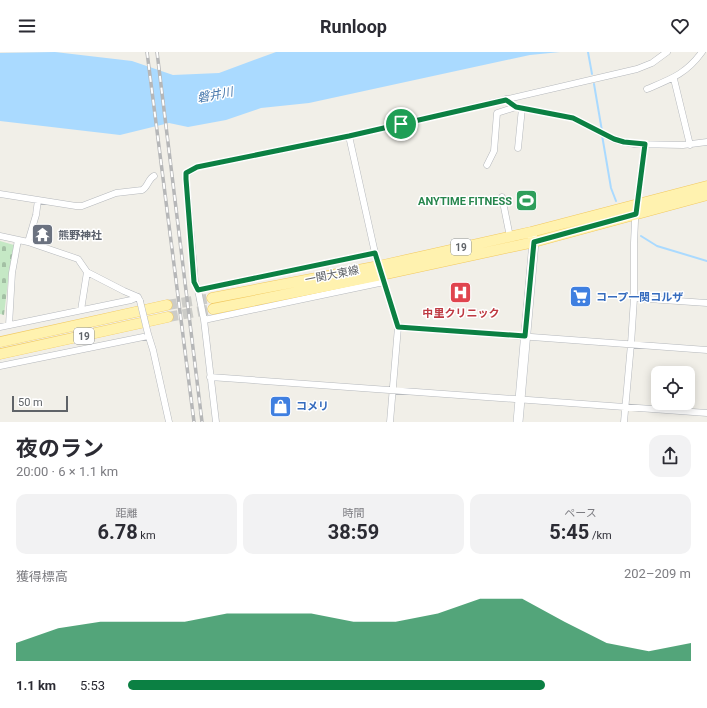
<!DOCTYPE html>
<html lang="ja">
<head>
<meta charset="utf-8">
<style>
  body { margin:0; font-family:Roboto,"Noto Sans JP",sans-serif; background:#f2f2f3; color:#2b2b33; height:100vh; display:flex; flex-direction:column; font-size:15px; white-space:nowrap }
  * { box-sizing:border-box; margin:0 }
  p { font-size:13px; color:#7c7c81 }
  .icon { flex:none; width:22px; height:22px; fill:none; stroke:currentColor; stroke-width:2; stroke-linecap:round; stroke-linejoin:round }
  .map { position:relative; height:370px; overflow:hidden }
  .drawer { display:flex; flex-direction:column; background:#fff; flex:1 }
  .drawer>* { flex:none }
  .controls { position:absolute; left:651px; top:314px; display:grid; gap:8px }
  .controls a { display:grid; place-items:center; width:44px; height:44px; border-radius:8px; background:#fff; box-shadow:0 2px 10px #0003; font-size:20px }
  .scale { position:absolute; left:12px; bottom:10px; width:56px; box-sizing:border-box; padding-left:4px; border:2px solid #5f6368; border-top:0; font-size:11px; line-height:14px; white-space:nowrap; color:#5f6368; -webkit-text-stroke:3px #fff; paint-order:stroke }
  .pin { position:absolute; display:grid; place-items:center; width:34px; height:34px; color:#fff; margin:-17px; border:2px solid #fff; border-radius:50%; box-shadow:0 1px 4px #0007 }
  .round { display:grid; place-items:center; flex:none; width:42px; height:42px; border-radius:12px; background:#f2f2f3 }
  .headline { display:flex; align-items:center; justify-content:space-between; height:68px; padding:0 16px }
  h1 { font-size:22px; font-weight:700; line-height:30px }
  .figures { display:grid; grid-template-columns:repeat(3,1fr); gap:6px; height:68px; padding:4px 16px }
  .figures div { display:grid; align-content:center; border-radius:10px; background:#f2f2f3; text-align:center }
  .figures b { font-size:20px; font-weight:700 }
  .figures small { font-size:11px; font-weight:400 }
  .figures p { font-size:11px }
  .chart { height:112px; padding:8px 16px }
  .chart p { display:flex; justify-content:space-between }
  .chart svg { width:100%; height:72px; margin-top:4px; fill:#0b8043; opacity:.7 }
  ul { padding:0 16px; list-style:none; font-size:13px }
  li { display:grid; grid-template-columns:64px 48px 1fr; align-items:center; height:30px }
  li i { height:10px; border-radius:5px; background:#0b8043 }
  header { display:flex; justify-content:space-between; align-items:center; height:52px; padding:0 16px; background:#fff; font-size:18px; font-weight:700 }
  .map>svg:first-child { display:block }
  .cemetery { fill:url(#cemetery-stones) }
  .water { fill:#aadaff }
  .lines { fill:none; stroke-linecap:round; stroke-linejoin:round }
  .stream { stroke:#aadaff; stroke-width:2 }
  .primary-tunnel { stroke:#ccccc8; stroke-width:10; stroke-dasharray:10 5; stroke-linecap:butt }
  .street-casing { stroke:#b5b8bc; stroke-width:7 }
  .secondary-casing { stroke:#b6babf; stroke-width:10 }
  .primary-casing { stroke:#f2c960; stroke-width:11 }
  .street { stroke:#fff; stroke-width:6 }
  .secondary { stroke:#fff; stroke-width:9 }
  .primary { stroke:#fff2af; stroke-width:10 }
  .rail-casing { stroke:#b6b7b8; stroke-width:3.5 }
  .rail { stroke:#fff; stroke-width:2; stroke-dasharray:6; stroke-linecap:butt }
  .street-bridge-casing { stroke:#b5b8bc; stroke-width:7; stroke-linecap:butt }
  .street-bridge { stroke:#fff; stroke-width:6 }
  .route-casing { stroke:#fff; stroke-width:8 }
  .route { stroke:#0b8043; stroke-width:5 }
  .labels { text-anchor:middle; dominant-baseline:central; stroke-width:3; stroke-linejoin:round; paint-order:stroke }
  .shield { fill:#fff; stroke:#8f9295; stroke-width:1 }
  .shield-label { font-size:10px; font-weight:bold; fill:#5f6368 }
  .leisure-label { font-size:11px; font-weight:bold; fill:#27864d; stroke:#fff; text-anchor:end }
  .worship-label { font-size:11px; font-weight:bold; fill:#5b616d; stroke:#fff; text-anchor:start }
  .street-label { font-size:11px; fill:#5f6368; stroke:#fff }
  .shop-label { font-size:11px; font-weight:bold; fill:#366cbe; stroke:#fff; text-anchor:start }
  .health-label { font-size:11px; font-weight:bold; fill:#be3a42; stroke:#fff }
  .water-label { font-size:12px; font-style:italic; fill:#4174aa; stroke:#fff }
</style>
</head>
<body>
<header><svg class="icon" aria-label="menu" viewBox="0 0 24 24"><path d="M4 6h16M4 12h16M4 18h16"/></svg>Runloop<svg class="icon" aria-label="heart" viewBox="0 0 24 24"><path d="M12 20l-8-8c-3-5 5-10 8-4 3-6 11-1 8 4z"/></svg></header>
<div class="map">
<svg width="707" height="370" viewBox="0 0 707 370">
  <defs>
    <pattern id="cemetery-stones" width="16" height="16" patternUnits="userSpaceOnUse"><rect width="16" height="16" fill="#c5e8c5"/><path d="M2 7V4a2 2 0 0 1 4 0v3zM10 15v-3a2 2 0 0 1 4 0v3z" fill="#a3c0a4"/></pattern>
  </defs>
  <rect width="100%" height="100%" fill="#f1efe8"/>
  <path class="cemetery" d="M0,189L14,193L9,221L4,263L0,262Z"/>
  <path class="water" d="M55,0L132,9L173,23L219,21L276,0H560L530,3L309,51L261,56L226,68L188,75L169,71L120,83L0,69V1Z"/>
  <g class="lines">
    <path class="stream" d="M588,0L592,22
      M594,32L602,79
      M602,83L611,136L616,149
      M641,184L657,194L707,209"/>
    <path class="primary-tunnel" d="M167,253L212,246
      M168,265L213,257"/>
    <defs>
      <path id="street" d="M674,27L690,93
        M647,37C671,27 686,22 702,0
        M506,47L516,55L573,66L613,87L624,90L634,92L683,93L707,90
        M349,84L375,201L398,275L390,370
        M518,96L522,56
        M487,113L494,99L497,61L516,55
        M0,142L76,154H82L116,141L142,138C148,135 148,127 154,124
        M502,145L510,185
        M0,184L28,190L78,207L87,220L124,239L138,245L140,249
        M28,190L36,163L38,148
        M198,238L375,201
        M634,246L707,251
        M81,258L87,220
        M204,268L384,230
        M9,273L12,221L18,188
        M0,275L131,248L138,245
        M398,275L707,298
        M148,282L153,298L169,370
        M0,314L148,284
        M210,325L707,361
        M216,370L204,268L198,238L195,230L186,127L187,121L197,115L349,84L637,17L652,11L667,0
        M624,370L631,292L634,246V191L635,169L645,92"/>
      <path id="secondary" d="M518,370L534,190L532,183"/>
      <path id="primary" d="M212,246L379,214L531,180L707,134
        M213,257L381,223L534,190L707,143
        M0,290L167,253
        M0,302L168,265"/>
    </defs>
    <use href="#street" class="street-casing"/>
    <use href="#secondary" class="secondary-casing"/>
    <use href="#primary" class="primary-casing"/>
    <use href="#street" class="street"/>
    <use href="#secondary" class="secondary"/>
    <use href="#primary" class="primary"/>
    <defs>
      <path id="rail" d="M147,0L194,370
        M157,0L202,370"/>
    </defs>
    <use href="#rail" class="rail-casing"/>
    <use href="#rail" class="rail"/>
    <defs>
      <path id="street-bridge" d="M140,249L148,282"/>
    </defs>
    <use href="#street-bridge" class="street-bridge-casing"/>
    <use href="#street-bridge" class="street-bridge"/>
  </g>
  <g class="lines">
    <defs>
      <path id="route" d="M506,48L516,55L573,66L614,87L624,90L645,92L636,162L534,190L525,284L398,275L375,201L198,238L194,230L186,127V121L197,115L349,84Z"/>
    </defs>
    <use href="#route" class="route-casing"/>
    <use href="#route" class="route"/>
  </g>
  <defs>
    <symbol id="stadium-square" viewBox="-11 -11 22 22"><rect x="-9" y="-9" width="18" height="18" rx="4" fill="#2e9e5b" stroke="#fff"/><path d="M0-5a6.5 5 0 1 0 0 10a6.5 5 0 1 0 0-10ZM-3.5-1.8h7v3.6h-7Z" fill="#fff"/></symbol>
    <symbol id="temple-square" viewBox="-11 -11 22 22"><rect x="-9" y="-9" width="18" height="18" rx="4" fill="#6b7280" stroke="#fff"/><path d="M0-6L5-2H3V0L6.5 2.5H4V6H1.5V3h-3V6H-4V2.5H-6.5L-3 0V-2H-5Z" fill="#fff"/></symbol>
    <symbol id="hospital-square" viewBox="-11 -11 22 22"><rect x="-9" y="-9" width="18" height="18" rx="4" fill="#e0444e" stroke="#fff"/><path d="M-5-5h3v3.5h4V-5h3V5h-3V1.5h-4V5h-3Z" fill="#fff"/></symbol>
    <symbol id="supermarket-square" viewBox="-11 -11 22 22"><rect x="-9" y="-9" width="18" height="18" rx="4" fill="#3f7fe0" stroke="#fff"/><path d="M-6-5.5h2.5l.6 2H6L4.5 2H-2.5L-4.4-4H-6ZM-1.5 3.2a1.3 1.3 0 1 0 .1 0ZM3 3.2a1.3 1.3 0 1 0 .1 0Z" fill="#fff"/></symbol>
    <symbol id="shop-square" viewBox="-11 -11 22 22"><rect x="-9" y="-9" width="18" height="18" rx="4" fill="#3f7fe0" stroke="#fff"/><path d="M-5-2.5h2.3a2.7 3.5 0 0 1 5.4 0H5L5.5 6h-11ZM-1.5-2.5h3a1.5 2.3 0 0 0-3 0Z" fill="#fff"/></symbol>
  </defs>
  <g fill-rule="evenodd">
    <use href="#stadium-square" x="514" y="136" width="25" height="25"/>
    <use href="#temple-square" x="30" y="170" width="25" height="25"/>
    <use href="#hospital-square" x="448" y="228" width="25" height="25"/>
    <use href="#supermarket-square" x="568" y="232" width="25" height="25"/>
    <use href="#shop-square" x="268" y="342" width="25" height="25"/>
  </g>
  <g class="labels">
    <g class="shield">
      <rect x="451" y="187" width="20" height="16" rx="3"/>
      <rect x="74" y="276" width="20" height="16" rx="3"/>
    </g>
    <g class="shield-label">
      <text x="461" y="195">19</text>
      <text x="84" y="284">19</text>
    </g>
    <g class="leisure-label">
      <text x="512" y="149">ANYTIME FITNESS</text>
    </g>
    <g class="worship-label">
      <text x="58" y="183">熊野神社</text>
    </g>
    <g class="street-label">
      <text transform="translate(332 223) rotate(-11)">一関大東線</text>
    </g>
    <g class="shop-label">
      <text x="596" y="245">コープ一関コルザ</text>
      <text x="296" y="354">コメリ</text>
    </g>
    <g class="health-label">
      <text x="461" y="261">中里クリニック</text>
    </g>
    <g class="water-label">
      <text transform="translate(215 43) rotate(-11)">磐井川</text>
    </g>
  </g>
</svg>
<div class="controls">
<a><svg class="icon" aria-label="locate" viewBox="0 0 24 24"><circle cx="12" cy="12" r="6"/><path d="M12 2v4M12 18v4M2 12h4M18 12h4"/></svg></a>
</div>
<div class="scale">50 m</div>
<div class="pin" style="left:401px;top:72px;background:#1e9e55"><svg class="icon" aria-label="arrive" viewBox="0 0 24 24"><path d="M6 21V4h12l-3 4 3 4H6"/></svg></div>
</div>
<section class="drawer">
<div class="headline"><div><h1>夜のラン</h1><p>20:00 · 6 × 1.1 km</p></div><a class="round"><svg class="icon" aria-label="share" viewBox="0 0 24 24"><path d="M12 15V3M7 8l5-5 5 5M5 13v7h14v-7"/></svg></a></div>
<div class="figures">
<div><p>距離</p><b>6.78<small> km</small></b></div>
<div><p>時間</p><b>38:59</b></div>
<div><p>ペース</p><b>5:45<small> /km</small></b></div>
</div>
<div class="chart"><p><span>獲得標高</span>202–209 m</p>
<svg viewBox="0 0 160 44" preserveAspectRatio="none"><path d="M0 44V33L10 24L20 20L30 20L40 20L50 15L60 15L70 15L80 20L90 20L100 15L110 6L120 6L130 20L140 33L150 38L160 33V44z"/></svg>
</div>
<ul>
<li><b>1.1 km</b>5:53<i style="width:74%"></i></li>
</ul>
</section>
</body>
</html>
